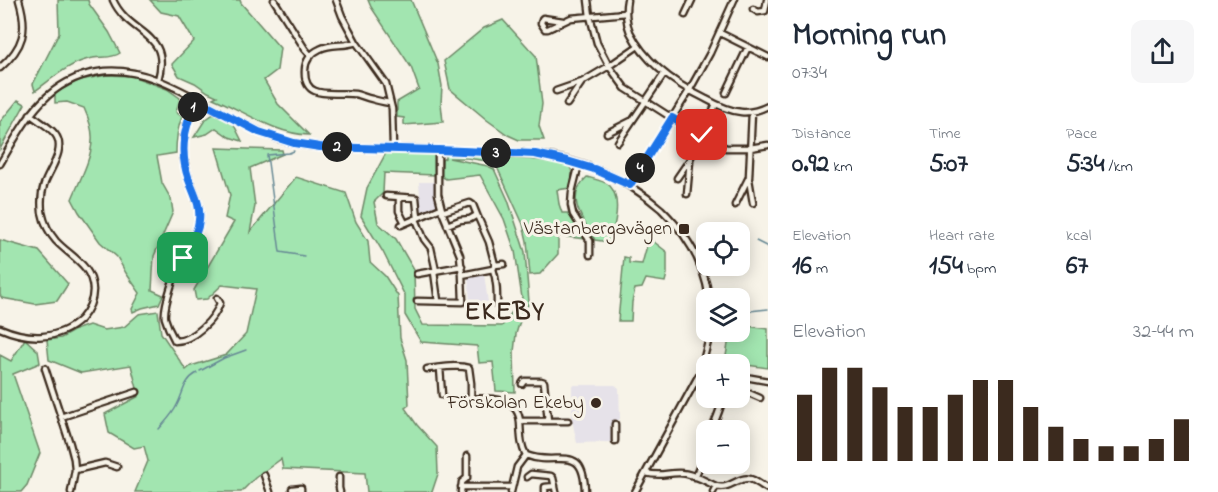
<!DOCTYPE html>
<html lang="en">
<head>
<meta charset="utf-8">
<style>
  body { margin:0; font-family:"Indie Flower",sans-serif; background:#f6f6f7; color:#1f2937; height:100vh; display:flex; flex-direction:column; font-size:22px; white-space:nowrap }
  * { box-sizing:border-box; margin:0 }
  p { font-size:20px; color:#747a83 }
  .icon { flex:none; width:33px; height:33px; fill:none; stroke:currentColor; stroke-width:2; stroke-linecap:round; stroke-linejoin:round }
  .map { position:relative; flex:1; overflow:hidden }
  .side { display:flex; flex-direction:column; background:#fff; width:450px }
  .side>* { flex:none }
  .fabs { position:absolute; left:696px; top:222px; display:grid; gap:12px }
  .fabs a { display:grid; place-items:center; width:54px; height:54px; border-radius:12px; background:#fff; box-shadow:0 3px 15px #0003; font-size:30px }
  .pin { position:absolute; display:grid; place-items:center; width:51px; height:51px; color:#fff; margin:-26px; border-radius:12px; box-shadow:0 3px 9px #0006 }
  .km { position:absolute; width:30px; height:30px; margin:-15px; border-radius:50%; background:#222; color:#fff; font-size:16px; line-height:30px; text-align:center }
  .round { display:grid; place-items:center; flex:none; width:63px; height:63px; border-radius:12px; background:#f6f6f7 }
  .overview { display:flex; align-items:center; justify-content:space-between; height:102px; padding:0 24px }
  h1 { font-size:33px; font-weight:800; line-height:45px }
  .stats { display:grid; grid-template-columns:repeat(3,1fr); gap:9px; height:102px; padding:6px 24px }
  .stats div { display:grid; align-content:center }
  .stats b { font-size:26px; font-weight:800 }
  .stats small { font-size:16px; font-weight:400 }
  .stats p { font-size:16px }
  .chart { height:168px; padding:12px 24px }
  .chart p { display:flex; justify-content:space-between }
  .chart svg { width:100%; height:108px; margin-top:6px; stroke:#3b2a1e; stroke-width:6 }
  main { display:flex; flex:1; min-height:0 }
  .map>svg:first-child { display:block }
  .built { fill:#e6e2e9 }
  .green { fill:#a2e5b0; stroke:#6e8867; stroke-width:1.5 }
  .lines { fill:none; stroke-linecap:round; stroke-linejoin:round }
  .stream { stroke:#668894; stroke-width:1.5 }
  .minor-casing { stroke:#3b2a1e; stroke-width:9 }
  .minor { stroke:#f7f3e8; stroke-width:4.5 }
  .route-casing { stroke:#fff; stroke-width:12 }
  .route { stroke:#1a73e8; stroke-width:8 }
  .poi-dot { fill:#3b2a1e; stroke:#f7f3e8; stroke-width:2 }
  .labels { text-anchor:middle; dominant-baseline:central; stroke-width:6; stroke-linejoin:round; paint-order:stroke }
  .poi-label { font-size:20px; fill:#3b2a1e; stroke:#f7f3e8; text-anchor:end }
  .district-label { font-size:26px; font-weight:bold; letter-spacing:1.5px; fill:#3b2a1e; stroke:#f7f3e8 }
</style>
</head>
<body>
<main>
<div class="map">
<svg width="768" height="492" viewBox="0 0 768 492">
  <rect width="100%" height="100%" fill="#f7f3e8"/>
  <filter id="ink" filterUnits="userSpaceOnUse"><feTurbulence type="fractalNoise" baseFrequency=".0167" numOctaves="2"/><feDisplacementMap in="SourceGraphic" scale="12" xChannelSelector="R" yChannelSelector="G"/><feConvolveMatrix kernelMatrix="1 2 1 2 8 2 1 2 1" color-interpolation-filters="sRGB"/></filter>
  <g filter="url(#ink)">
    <path class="built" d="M419,182H434L437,207L421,211Z
      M484,274L488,302H470L468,277Z
      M572,385H615L619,388L620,419L610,426L612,442L577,443L572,420Z"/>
    <path class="green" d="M58,0H88L89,4L109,32L120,53C112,59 102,56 93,58C70,62 53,78 35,91L33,84L59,33Z
      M150,0H240L241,3L280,48L277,70L264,80L278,104L309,135C275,134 244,111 213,98L217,96L208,92L195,83L179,76L172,64L194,41L179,16L161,12Z
      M368,0H411L438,64L442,86L441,103L443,122L404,125V118L397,117V102L419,89L411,67L371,7Z
      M503,20L536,56L542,104L539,126L544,140H519L508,135L487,120L450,89L444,61L484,28Z
      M107,75L132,76L167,89L180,98L176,112L182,117C177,129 176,140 176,153L157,156L162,183L171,199L173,212L154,256L152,290L163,295L159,304L142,308L133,312L132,309L140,293L126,273L117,257L100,242L79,212L72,199C79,182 92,158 92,140C93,130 88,117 84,108L67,102L55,103V93L80,80Z
      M18,100L25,104L0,149V122Z
      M215,113L233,123L242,141L229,137L216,128L207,134L194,137L205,120Z
      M216,148L282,150L283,154L250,168L255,206L250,232L296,177L346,193L356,222L368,241L370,262L385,276L398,296L400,338L407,360L409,405L405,408L417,425L437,447L438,474L432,492H367L365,473L283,469L281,459L255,478L241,492H135L148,461L144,446L134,448L109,433L105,414L139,396L131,365L81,373L49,360L47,340L61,338L75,330L89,325L104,330L124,327L139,314L158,311L161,333L186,370L191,366L226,355L246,334L256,289L222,285L207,299L196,300L194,290L234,222L225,218L230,195Z
      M386,153H435V175L384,173L383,193L374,202L378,223L396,239L414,270L415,309L423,325L502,326L522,298L515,251L504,219L480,175L446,179L441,176L442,160L445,158V154H463L539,160L567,164C575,170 571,179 570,188L557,190L559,204L562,213H568L587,239L558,236V254L540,274L530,275L527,241L523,224L497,167L487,161L467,158H449L488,166L494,169L508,200L525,252L529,302L519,324L516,334L514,352L515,392L496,391L493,362L479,363L477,346L421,342L405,315V296L383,252L361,216L367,188Z
      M587,177C594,179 605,181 610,186C622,199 615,227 609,242L595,240C583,221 564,197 587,177Z
      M649,238L667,252V274L665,282L646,279L642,288L635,289L632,302L631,321H618L624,257L629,258V263L642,264Z
      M0,240L39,251L68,284L57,301L35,304L2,298L0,295Z
      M740,325L768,329V368L725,362L730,332H740Z
      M25,339L38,351L40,363L13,374L40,453L27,485L21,492H0V355L11,361Z"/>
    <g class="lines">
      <path class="stream" d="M294,151L289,153L267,155L280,252L304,256
        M756,241L768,247
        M740,312L768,309
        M200,371L224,358L246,350
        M159,429C165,422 173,414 177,405C184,392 183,381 197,373"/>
      <defs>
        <path id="minor" d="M113,0C129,36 172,31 158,80
          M274,0L305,49L311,56
          M336,0L342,16L356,42L386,84L392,109L393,148
          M588,0L590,16L597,43L609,66L625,88L672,118L726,148H750L768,145
          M627,0C625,10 626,23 630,32C646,64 675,84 706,99C717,105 729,111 741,112C751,113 760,110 768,106
          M753,9L758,12L765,11L767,0
          M685,15L692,0
          M563,21L543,18L542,19L541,23L545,29H548L571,18L626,13
          M720,33L768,57
          M356,42C344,47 332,43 320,49C311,53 305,61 305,70C303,102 335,91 355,94C361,95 366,98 372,99C378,101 384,102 390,103
          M0,68C24,47 28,30 19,0
          M556,91L582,82
          M726,93L748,47
          M196,99C185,128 178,148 189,179C194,194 202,206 199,223C196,236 189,245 183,256C177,268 163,305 165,318C167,325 170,332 174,339L175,341C193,341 215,319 220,303L217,298
          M567,104L582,82L609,66L638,46
          M607,133L631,121
          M618,142L664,74
          M0,164C24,123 45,80 98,72C165,61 229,130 294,143C319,149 346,147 371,148C406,148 441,150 475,152C495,152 515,152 534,154C580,159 626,178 661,209C687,234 704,262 709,298
          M579,164L572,192L571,205L573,214L590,241V255
          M677,178L690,159L716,104
          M749,179L753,203
          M630,185L689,91L710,53L734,0
          M687,194L690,161
          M386,196L416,198L418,218
          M399,197V211L405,223
          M735,205L749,177L752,112
          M442,212L470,203L473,205L477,215L470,219L460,220L447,225
          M477,215L489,242L495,265
          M416,219L424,239L431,248L436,271
          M401,225L441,208
          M493,269C497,281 497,292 497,305
          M434,272L438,301
          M417,274L462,266
          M462,275L493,269L495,265L504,264
          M417,301L463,302L462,275L460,255L443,214L438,194V150
          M0,328C28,340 58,341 81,319C88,311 93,301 93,290C92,265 71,257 56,241C49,233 44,222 42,212C41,203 41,194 44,185C49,170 67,149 55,134C49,126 38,121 30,114
          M45,368L70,444L74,459L75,470L71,492
          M440,368L442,395
          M427,369C440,368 456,364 469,368L471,383V399
          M740,376L768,381
          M522,384L524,381H541L544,382L548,421
          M461,399C482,399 519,393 520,423C521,435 520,444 526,455C556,468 584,440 585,492
          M61,417L137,392
          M520,421H568
          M615,424V441
          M710,430C715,426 720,406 724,398L738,403L744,391L760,398
          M75,470L105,463L117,467
          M646,473C660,477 665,473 679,473C692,473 705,481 716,486L713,492
          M264,475L270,492
          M339,477V488L340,492
          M527,477L531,474L551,476L553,478L556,492
          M695,477L705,454L706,446
          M716,486C730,490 738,476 750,479C756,480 762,487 768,489
          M461,487H512
          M292,489L301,488V492
          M461,492L462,482L467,478V456
          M511,492L517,467L526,455
          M545,492V487L555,486
          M635,492L700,373L708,342L709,332"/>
      </defs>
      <use href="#minor" class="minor-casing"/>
      <use href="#minor" class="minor"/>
    </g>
  </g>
  <g class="lines" filter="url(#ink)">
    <defs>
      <path id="route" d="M183,258C189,245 198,234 199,220C201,205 194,194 189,180C178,149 185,128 196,99L259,132L294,143L320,147L438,150L535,154L567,161L594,169L630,185L672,118L702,135"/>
    </defs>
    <use href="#route" class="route-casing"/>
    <use href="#route" class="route"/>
  </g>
  <g class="poi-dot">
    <rect x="678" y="223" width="12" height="12" rx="3"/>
    <circle cx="596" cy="403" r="6"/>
  </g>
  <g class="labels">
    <g class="poi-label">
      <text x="672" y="229">Västanbergavägen</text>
      <text x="584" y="403">Förskolan Ekeby</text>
    </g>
    <g class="district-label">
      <text x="505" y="313">EKEBY</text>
    </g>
  </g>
</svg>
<div class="fabs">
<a><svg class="icon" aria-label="locate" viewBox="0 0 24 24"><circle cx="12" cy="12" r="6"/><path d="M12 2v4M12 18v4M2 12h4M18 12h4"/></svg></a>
<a><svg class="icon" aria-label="layers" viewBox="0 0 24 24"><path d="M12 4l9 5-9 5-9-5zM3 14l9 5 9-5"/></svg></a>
<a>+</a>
<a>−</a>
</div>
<div class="pin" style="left:183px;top:258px;background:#1e9e55"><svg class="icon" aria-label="arrive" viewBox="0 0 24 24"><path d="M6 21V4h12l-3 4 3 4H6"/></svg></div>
<div class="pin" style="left:702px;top:135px;background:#d93025"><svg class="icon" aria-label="check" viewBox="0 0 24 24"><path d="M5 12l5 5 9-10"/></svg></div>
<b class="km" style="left:193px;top:107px">1</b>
<b class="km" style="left:337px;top:147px">2</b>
<b class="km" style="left:496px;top:153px">3</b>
<b class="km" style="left:640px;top:168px">4</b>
</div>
<section class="side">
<div class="overview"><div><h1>Morning run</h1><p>07:34</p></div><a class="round"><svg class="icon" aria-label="share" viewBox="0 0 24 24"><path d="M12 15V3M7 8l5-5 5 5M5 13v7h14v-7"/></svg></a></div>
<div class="stats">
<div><p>Distance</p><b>0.92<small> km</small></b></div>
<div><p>Time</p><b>5:07</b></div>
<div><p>Pace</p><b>5:34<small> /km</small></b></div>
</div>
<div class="stats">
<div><p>Elevation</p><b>16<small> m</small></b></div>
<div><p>Heart rate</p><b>154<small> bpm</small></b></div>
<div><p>kcal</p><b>67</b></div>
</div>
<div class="chart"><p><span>Elevation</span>32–44 m</p>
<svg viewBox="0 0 160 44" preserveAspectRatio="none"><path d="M5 44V17M15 44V6M25 44V6M35 44V14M45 44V22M55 44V22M65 44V17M75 44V11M85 44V11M95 44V22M105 44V30M115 44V35M125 44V38M135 44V38M145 44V35M155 44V27"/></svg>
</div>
</section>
</main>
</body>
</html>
